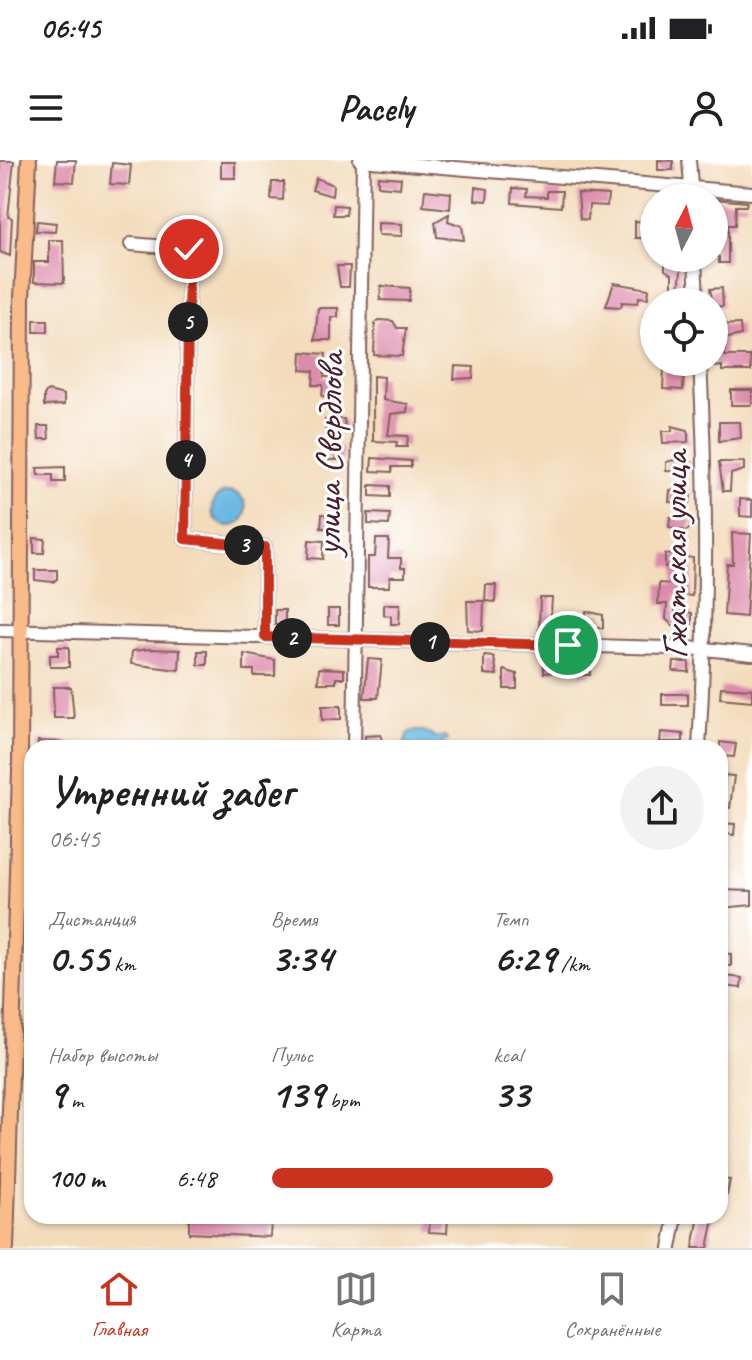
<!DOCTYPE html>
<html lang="ru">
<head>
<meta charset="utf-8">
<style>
  body { margin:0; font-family:Caveat,sans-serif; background:#f2f2f2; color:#202124; height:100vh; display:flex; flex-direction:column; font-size:30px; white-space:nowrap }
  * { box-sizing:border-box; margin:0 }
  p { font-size:26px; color:#757577 }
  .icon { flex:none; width:44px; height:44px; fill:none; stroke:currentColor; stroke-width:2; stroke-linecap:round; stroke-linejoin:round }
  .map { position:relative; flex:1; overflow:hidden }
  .drawer { position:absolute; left:24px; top:580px; width:704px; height:484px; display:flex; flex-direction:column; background:#fff; border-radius:24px; box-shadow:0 2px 6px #0004 }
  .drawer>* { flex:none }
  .needle { width:52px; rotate:6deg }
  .controls { position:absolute; left:640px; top:24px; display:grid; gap:16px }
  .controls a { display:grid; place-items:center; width:88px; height:88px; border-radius:50%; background:#fff; box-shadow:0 2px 6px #0004; font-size:40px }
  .pin { position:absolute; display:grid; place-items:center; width:68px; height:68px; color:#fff; margin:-34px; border:4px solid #fff; border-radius:50%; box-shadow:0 2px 8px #0007 }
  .km { position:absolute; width:40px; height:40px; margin:-20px; border-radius:50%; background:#222; color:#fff; font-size:22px; line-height:40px; text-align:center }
  .round { display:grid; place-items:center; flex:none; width:84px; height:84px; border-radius:42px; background:#f2f2f2 }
  .overview { display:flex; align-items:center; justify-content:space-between; height:136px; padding:0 24px }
  h1 { font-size:44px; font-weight:700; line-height:60px }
  .stats { display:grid; grid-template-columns:repeat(3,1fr); gap:12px; height:136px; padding:8px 24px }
  .stats div { display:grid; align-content:center }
  .stats b { font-size:40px; font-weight:700 }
  .stats small { font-size:22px; font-weight:400 }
  .stats p { font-size:22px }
  ul { padding:0 24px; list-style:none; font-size:26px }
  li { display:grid; grid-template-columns:128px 96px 1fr; align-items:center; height:60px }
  li i { height:20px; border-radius:10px; background:#c8321e }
  .status { display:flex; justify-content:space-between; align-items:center; height:56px; padding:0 40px; background:#fff; direction:ltr }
  .status svg { height:22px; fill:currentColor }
  header { display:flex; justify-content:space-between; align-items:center; height:104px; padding:0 24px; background:#fff; font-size:36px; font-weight:700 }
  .tab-bar { display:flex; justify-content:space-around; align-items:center; height:112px; border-top:2px solid #e0e0e0; background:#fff; font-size:22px; color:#757577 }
  .tab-bar a { display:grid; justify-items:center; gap:4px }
  .tab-bar .selected { color:#c8321e }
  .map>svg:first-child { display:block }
  .water { fill:#65b7e1; stroke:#586b86; stroke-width:2 }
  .building { fill:#dd8bac }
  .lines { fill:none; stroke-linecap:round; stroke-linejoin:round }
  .minor-casing { stroke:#85615d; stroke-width:16 }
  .major-casing { stroke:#85615d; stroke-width:18 }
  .minor { stroke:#fff; stroke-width:12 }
  .major { stroke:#fabb8b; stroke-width:14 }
  .route-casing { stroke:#fff; stroke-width:16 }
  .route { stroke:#c8321e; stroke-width:10 }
  .labels { text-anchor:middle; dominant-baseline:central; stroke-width:6; stroke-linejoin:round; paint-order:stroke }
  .street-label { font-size:38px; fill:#4a1f2b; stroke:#fff }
</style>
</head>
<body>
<div class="status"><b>06:45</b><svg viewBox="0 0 49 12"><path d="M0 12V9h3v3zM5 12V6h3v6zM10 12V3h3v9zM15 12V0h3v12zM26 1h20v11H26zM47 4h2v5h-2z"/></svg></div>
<header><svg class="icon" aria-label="menu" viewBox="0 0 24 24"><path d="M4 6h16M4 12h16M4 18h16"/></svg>Pacely<svg class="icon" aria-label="person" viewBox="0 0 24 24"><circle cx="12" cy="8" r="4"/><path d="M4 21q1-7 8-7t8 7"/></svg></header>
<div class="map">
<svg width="752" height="1088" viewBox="0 0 752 1088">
  <rect width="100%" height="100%" fill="#fff"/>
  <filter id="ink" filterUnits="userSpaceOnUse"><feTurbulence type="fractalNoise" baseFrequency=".0125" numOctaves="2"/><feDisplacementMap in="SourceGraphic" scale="16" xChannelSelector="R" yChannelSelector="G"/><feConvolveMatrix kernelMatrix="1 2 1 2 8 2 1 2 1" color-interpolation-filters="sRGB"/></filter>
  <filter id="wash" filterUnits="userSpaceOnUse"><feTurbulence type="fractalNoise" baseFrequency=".006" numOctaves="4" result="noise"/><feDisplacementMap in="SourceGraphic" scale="32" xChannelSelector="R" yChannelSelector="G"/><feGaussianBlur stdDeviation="1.8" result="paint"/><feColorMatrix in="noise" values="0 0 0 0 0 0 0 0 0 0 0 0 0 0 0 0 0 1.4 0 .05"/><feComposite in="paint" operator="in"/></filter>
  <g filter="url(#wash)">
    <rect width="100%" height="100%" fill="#f3dbbb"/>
    <path class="water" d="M212 349a17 17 0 1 1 34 0a17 17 0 1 1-34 0Z
      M414,571H425L435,578L445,576L448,580L436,588H403L408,573Z"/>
    <g id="blocks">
      <path class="building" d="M57,0H76L74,22L55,21Z
        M658,0L673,1V10H658Z
        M0,1H14L8,57L12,58L10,96L0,92Z
        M221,2H235V18H221Z
        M112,3L131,5L129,25L110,24Z
        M378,16L401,18L400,28L378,26Z
        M316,18L333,25L332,36L312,30Z
        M272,22H284L283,40L271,39Z
        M476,27L488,29L487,41L475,40Z
        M513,28L527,29L526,36L547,37V31H562L561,47L512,43Z
        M425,30L451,33L450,49L423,46Z
        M578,33L608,35L607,46L589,45L588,60L580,59Z
        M714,39L747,42L746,46H736L735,65H728V103H719V97H714L719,46H714Z
        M334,45L347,46L346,55H333Z
        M449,54L448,61L462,66L464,80L437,77L435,62Z
        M37,61L56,63L55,72L36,71Z
        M635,61L651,62V78H635Z
        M378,63L402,64V76L378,75Z
        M49,80H63L64,123L34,122V102H49Z
        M669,99H682L679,132H672V114L665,110V101Z
        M337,106H350L349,127H340Z
        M614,123L649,129L648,138L639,137L638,143L622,142L621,147L606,146Z
        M381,126L410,128L409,141L380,140Z
        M722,128L723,146L714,147L710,129Z
        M318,148H338V157H331V180H315Z
        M34,160H48V172H34Z
        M379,160L393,161L397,168H406L402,196L374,195L375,163Z
        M740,164L741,175L724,179L725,196H750L751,211H722V206L715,207L714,165Z
        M302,192L326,194L324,217H337L336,237L322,236L323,225H313L314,211L301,210Z
        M455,206L474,207L473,218L454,219Z
        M664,209L684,210L683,230L663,229Z
        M373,216L384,217L383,240L408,244L407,252L391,254L388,275L408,276L407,287H396L397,282L373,281Z
        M731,230H752V245H731Z
        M48,231L64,235V245L44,246V235Z
        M344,259L345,267L326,272L325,260Z
        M719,262H740L741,278L719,281Z
        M38,266H48L49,279H39Z
        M672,266L688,270V282L663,283L662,271H672Z
        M328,287H343V300H328Z
        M372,298L411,301V307H392V312L371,311Z
        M674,300L691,301L690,312L666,311V302Z
        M719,302H744V310L731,314L730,331H723Z
        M65,307V322H53V315H38L37,308Z
        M370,325L390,326V337L370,336Z
        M670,330L691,331L690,343L669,342Z
        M740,339L752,340V357L740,356Z
        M368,353L390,354L389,365L368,364Z
        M322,354L335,355L334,368H321Z
        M670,357L691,359L690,368L686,371L669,367Z
        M732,373L751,374L746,457L724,455L727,404H733Z
        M34,378L45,379L44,393H34Z
        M376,379H389L388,398H401V408H405V417H390L389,427H368V397H375Z
        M309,380L324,381L323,399L308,398Z
        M665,394L693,398L692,436L676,435L675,452L692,453V464L687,466L672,465L666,459L667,444H658L659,423L673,424L674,408L665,407Z
        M35,410H57V419L53,422L35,420Z
        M486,425H496L495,442L485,441Z
        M540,438H552L550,471L539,470Z
        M467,441H484L483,471L468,470Z
        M384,444H400L399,464H391V456L384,455Z
        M328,449H339V465H328Z
        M275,450H285V465H275Z
        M586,451L603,455V468H585Z
        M58,487H69V507H50V495H58Z
        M150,489L180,490L179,510L131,504L132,491Z
        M198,491H207V505H198Z
        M244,494L275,500V516H254V510H244Z
        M484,496L494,497L497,515L484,514Z
        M544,498H555V512L544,513Z
        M368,499L382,500L378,538H364Z
        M581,500H590V515H580Z
        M674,502H689V512L673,511Z
        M319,508L344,509V518H336V523H318Z
        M504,510L517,514V529H504Z
        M53,527H71L74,558H54Z
        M721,527L752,529V541L720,538Z
        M662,534H688V545H662Z
        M322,546H341V559L322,560Z
        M661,572L683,574V582H660Z
        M381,575L382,588H366L365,576Z
        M38,581L66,582V588H37Z
        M720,582L736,584L734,597L720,596Z
        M721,615L734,616L730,648L720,647Z
        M720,663L735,664L734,675L720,673Z
        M720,730L752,731V745L722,748Z
        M720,793L731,794V806L720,805Z
        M724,816L742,818L741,828L723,826Z
        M720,1019L730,1020L727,1035H720Z
        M430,1056H448L447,1073L429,1072Z
        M699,1056L714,1059L708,1088H693Z
        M189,1058L271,1062L270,1077L189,1073Z"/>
    </g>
  </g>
  <g filter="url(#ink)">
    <use href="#blocks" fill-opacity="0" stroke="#85615d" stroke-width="2"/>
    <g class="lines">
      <defs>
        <path id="minor" d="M360,0L752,33
          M689,0L692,38
          M131,84L189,89L185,379L265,387V477
          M695,98L697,142
          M0,470L705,489L752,494
          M354,588L363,0
          M699,588C707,459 707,331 700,202
          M20,611L32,615
          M670,1088L676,1056"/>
        <path id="major" d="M6,1088L20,611L22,138L29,0"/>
      </defs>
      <use href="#minor" class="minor-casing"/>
      <use href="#major" class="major-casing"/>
      <use href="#minor" class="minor"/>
      <use href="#major" class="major"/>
    </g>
  </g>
  <g class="lines" filter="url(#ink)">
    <defs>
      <path id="route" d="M189,89L185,379L265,387V477L568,485"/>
    </defs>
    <use href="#route" class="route-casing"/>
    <use href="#route" class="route"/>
  </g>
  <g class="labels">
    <g class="street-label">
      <text transform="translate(329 294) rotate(-89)">улица Свердлова</text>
      <text transform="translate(674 395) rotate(-90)">Гжатская улица</text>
    </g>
  </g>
</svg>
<div class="controls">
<a><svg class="needle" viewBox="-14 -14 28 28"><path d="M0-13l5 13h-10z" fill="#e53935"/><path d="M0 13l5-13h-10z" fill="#757577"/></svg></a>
<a><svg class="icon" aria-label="locate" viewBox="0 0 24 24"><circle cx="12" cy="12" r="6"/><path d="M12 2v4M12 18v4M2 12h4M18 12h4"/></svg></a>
</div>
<div class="pin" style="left:568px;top:485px;background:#1e9e55"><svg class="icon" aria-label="arrive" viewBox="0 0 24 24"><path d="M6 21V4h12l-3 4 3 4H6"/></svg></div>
<div class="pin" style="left:189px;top:89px;background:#d93025"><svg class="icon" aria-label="check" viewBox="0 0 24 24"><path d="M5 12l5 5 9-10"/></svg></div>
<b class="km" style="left:430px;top:482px">1</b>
<b class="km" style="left:292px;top:478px">2</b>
<b class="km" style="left:244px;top:385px">3</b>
<b class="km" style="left:186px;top:300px">4</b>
<b class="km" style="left:188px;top:162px">5</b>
<section class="drawer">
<div class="overview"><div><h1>Утренний забег</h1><p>06:45</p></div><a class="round"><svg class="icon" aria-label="share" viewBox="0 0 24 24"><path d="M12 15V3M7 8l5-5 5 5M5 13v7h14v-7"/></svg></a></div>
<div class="stats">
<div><p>Дистанция</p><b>0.55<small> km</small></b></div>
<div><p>Время</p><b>3:34</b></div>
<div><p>Темп</p><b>6:29<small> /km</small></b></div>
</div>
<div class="stats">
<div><p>Набор высоты</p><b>9<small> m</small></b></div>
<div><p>Пульс</p><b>139<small> bpm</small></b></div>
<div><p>kcal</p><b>33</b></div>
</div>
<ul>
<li><b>100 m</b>6:48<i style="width:65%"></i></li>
</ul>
</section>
</div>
<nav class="tab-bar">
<a class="selected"><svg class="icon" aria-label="home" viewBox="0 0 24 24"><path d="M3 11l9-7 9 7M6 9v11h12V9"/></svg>Главная</a>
<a><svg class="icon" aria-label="map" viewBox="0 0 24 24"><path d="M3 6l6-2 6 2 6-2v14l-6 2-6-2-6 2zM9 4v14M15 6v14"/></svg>Карта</a>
<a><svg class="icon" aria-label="saved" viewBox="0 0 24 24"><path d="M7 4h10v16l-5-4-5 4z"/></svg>Сохранённые</a>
</nav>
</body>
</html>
